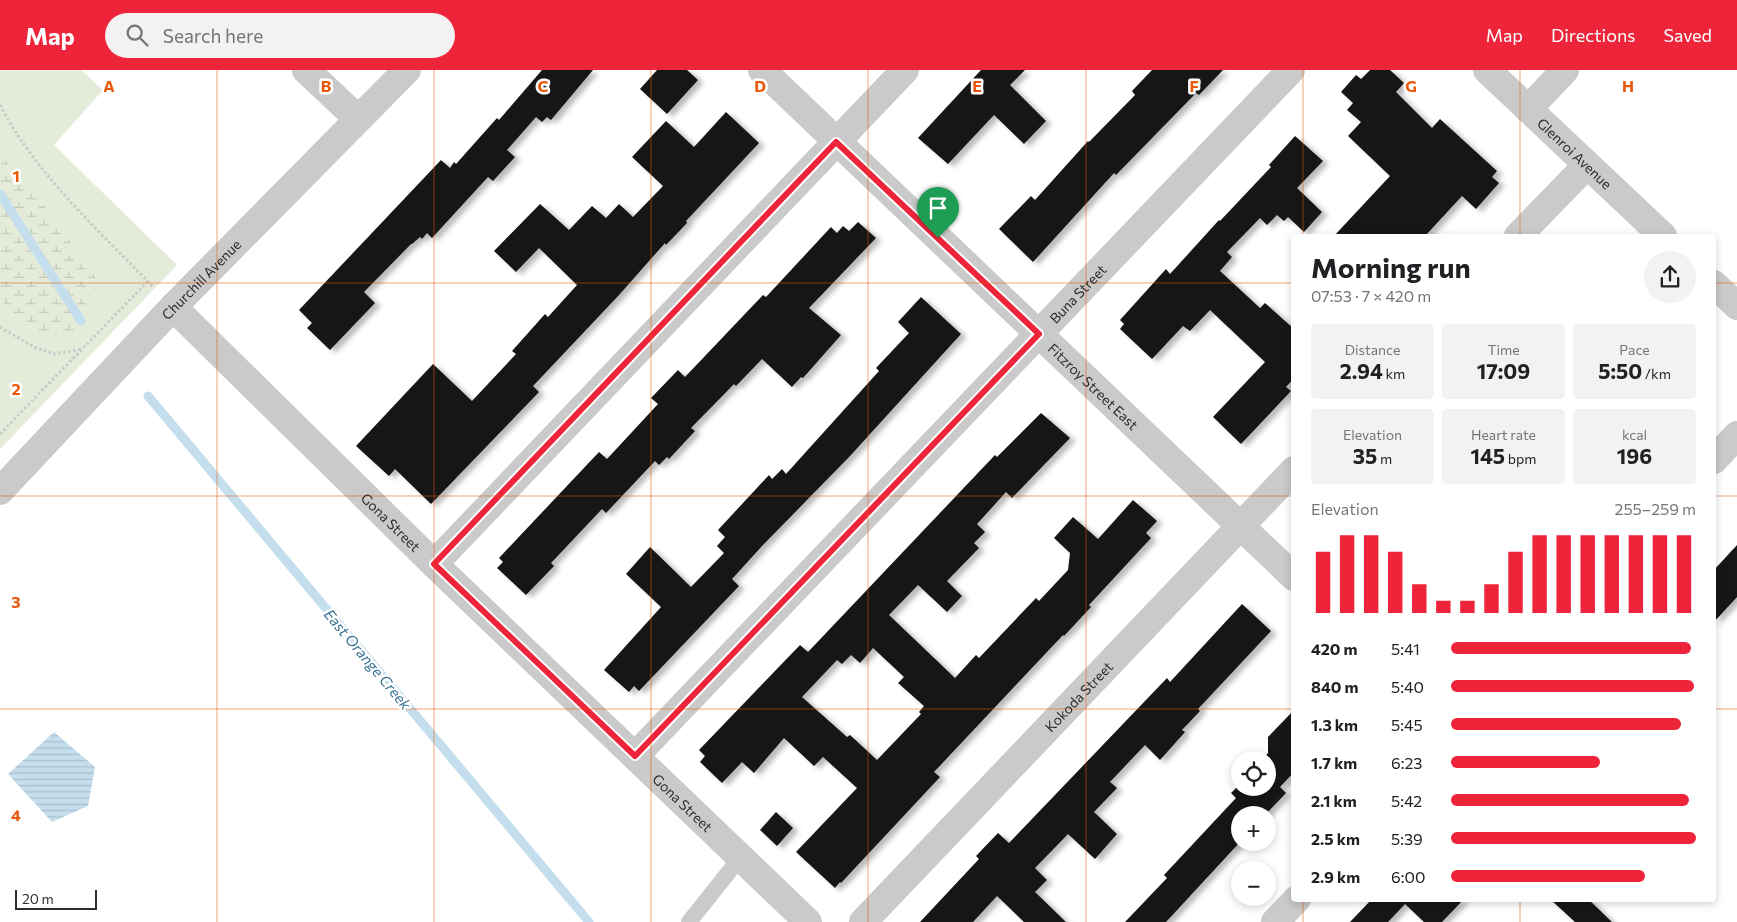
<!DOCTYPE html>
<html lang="en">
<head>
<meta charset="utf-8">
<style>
  body { margin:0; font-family:Commissioner,sans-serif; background:#f2f2f2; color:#202124; height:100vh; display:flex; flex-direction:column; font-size:19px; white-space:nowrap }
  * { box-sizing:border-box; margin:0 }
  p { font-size:16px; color:#757577 }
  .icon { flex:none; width:28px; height:28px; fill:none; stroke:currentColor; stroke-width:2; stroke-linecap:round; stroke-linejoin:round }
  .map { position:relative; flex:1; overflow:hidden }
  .sheet { position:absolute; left:1291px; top:164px; width:425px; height:668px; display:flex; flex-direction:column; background:#fff; border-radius:5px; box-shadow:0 2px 8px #0003 }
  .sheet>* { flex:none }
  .fabs { position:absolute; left:1231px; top:681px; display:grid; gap:10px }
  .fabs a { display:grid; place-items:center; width:45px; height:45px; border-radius:50%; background:#fff; box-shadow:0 2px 8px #0003; font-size:25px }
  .scale { position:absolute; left:15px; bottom:12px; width:82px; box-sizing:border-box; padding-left:5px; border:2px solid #2d2d2d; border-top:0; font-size:14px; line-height:18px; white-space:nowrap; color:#2d2d2d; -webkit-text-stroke:4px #fff; paint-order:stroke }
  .pin { position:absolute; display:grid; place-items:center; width:42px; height:42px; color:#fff; margin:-51px -21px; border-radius:50% 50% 50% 0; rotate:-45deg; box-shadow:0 0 5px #0007 }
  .pin .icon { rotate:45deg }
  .round { display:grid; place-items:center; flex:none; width:52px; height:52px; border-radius:26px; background:#f2f2f2 }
  .overview { display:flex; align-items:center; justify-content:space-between; height:85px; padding:0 20px }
  h1 { font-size:28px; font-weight:700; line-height:38px }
  .stats { display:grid; grid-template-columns:repeat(3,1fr); gap:8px; height:85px; padding:5px 20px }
  .stats div { display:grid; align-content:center; border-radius:5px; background:#f2f2f2; text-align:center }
  .stats b { font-size:21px; font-weight:700 }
  .stats small { font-size:14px; font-weight:400 }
  .stats p { font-size:14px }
  .chart { height:140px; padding:10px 20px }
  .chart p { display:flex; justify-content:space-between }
  .chart svg { width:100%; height:90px; margin-top:5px; stroke:#ee253a; stroke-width:6 }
  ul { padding:0 20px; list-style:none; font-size:16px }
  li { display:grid; grid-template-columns:80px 60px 1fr; align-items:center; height:38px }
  li i { height:12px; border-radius:6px; background:#ee253a }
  header { display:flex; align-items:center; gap:30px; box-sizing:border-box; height:70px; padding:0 25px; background:#ee253a; color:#fff }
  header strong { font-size:24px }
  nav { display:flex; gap:28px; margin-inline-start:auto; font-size:18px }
  .search { width:350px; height:45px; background:#f2f2f2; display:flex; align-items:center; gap:12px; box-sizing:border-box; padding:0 18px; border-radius:28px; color:#757577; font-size:19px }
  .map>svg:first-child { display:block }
  .green { fill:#e4ebd9 }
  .wetland { fill:url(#wetland-marsh) }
  .water { fill:url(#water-rules) }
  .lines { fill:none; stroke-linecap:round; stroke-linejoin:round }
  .stream { stroke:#c4deed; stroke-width:9 }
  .building { fill:#141414; fill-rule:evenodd; filter:url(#shadow) }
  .path { stroke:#cacaca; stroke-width:3; stroke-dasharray:2.5 2.5; stroke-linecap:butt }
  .service { stroke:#cacaca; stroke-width:16 }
  .minor { stroke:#cacaca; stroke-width:28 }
  .tertiary { stroke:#cacaca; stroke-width:28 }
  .route-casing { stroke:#fff; stroke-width:10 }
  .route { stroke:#ee253a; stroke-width:6 }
  .grid { fill:none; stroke:#e8590c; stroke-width:1; stroke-opacity:0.55 }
  .labels { text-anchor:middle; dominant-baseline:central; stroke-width:5; stroke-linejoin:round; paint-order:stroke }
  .street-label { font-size:14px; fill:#2d2d2d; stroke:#fff }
  .water-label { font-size:15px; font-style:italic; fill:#377293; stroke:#fff }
  .grid-label { font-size:16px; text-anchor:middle; font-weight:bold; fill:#e8590c; stroke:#fff; stroke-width:5; stroke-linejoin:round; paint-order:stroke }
</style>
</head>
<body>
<header>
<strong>Map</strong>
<div class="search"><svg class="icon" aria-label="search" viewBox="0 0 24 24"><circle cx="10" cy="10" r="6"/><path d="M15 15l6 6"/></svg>Search here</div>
<nav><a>Map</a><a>Directions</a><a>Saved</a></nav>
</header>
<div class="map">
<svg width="1737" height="852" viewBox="0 0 1737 852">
  <defs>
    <pattern id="wetland-marsh" width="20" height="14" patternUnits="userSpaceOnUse" patternTransform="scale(1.25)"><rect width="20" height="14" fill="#e4ebd9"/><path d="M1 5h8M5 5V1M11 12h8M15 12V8" fill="none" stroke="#c4cabb"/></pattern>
    <pattern id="water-rules" width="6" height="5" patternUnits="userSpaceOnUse" patternTransform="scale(1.25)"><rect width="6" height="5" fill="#c4deed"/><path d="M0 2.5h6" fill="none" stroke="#a9bfcc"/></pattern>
    <filter id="shadow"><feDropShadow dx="5.5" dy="3" stdDeviation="2.5" flood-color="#0004"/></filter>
  </defs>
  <rect width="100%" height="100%" fill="#fff"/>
  <path class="green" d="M0,0H81L103,20L54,75L177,195L0,379Z"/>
  <path class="wetland" d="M0,81L14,104L36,125L95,206L91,216L87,247L70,264L51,265L26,257L0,230Z"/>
  <path class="water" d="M54,662L95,697L88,736L52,752L8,704Z"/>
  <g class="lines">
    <path class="stream" d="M0,124L81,251
      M148,326L589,852"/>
  </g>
  <path class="building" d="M542,0H593L551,50L547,47L542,52L536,47L507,80L515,87L493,111L488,107L432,168L427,163L422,169L420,167L412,174H411L364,222L375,233L330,280L307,258L312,253L299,240L441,90L450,98L454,92L456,94L497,48L499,50Z
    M657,0H687L698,10L667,44L640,19Z
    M981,0H1025L1010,15L1046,51L1024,74L994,45L948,94L918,68Z
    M1152,0H1223L1199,25L1196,23L1116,105L1114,103L1033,192L999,159L1031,126L1035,130L1088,71L1089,72L1135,25L1132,21Z
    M1370,0H1390L1404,13L1396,22L1432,58L1440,49L1497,101L1492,107L1499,113L1476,139L1462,126L1425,166H1334L1390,106L1348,66L1361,52L1347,40L1353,33L1341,22L1356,5L1361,9Z
    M726,42L759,73L686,151L687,153L666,175L665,173L619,225L533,316L539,322L431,434L395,399L389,406L356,376L433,294L472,331L516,284L512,281L545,244L548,247L577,215L539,178L516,202L494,181L540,134L569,160L592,136L606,148L619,134L633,147L663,116L632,87L666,51L694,77Z
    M1295,66L1323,91L1297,118L1322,142L1304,162L1288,147L1284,151L1277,145L1267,155L1260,148L1227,182L1232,187L1220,201L1260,238L1265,233L1294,259V308L1286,317L1291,321L1241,374L1213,347L1265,292L1210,240L1190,261L1183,256L1152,289L1120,259L1124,254L1120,250L1166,199L1170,204L1219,150L1220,151L1271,97L1269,95Z
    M858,152L876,168L809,238L841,265L803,308L801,307L792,317L762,289L736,316L734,314L691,358L695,361L669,389L667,387L659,395L655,391L606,443L602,439L551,493L554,496L526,525L497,498L503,492L499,488L599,382L607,389L658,334L651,328L678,300L685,307L763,225L766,227L831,157L837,163L843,156L849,161Z
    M921,227L961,264L850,386L762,476L732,509L739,516L639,621L634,616L629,622L604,600L661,537L626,504L650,477L691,517L724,483L717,476L725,467L718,460L769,405L772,409L782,399L786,404L879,301L876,298L909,263L898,252Z
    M1041,343L1070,368L1012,428L1006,422L977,454L985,462L974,473L979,478L947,511L962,526L947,542L918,515L889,545L955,608L976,585L979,588L1036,528L1039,531L1068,500L1070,483L1054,468L1073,447L1098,469L1133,430L1157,451L1146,463L1151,468L1089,535L1091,537L1064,566L1063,565L934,702L940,707L841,813L840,812L835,818L796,782L857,718L823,687L814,696L784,668L754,703L742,692L722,713L700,692L705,686L699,680L800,575L808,582L995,385L997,387ZM873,578L904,607L898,613L924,636L919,642L921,644L877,690L850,665L847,667L802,627L837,590L842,594L851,585L860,593Z
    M1737,475V527L1714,552V500Z
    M1242,534L1271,561L1198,639L1200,641L1182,660L1185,662L1160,690L1145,675L1110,712L1117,718L1094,742L1117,764L1095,789L1068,764L1035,798L1047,810L1035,822L1066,852H1024L997,826L973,852H920L979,789L976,786L998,763L1009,773L1167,608L1170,612Z
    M1294,640V702L1280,717L1286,723L1265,745H1240V772L1166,852H1125L1167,808L1164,805L1236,728L1231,723L1240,714V718H1268V690H1262L1268,683V667Z
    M776,742L793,758L777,776L760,760Z
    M1372,829H1464L1442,852H1424L1405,834L1388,852H1350Z
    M1550,829H1588L1612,852H1575Z"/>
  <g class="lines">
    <path class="path" d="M0,35C37,106 99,160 153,217
      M0,257L34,277L54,284L82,279
      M0,364L148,211"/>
    <path class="service" d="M689,852L740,788"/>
    <g class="minor">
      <path d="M306,0L358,49"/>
      <path id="s1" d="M762,0L1294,507"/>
      <path d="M1528,39L1565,0"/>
      <path d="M1518,166L1587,95"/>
      <path id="s2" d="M173,237L434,494L808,852"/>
      <path d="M1714,390L1737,365"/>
      <path d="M434,494L905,0"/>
      <path id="s3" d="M635,686L1291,0"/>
      <path id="s4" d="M863,852L1294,400"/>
      <path d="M1275,852L1297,829"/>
    </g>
    <g class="tertiary">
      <path id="s5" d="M1487,0L1663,166"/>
      <path d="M1714,214L1737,236"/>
      <path id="s6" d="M0,421L173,237L407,0"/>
    </g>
  </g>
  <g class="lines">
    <defs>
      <path id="route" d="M836,72L1039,264L635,686L434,494Z"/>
    </defs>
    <use href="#route" class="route-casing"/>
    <use href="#route" class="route"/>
  </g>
  <path class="grid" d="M217,0V852M434,0V852M651,0V852M868,0V852M1086,0V852M1303,0V166M1520,0V166M0,213H1294M1714,213H1737M0,426H1294M1714,426H1737M0,639H1294M1714,639H1737M1303,829V852M1520,829V852"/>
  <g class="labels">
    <g class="street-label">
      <text stroke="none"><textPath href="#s5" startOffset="121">Glenroi Avenue</textPath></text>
      <text stroke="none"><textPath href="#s6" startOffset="292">Churchill Avenue</textPath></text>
      <text stroke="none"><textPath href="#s3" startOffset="640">Buna Street</textPath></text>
      <text stroke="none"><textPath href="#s1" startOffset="458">Fitzroy Street East</textPath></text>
      <text stroke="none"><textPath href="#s2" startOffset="306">Gona Street</textPath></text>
      <text stroke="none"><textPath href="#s4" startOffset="312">Kokoda Street</textPath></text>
      <text stroke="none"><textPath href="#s2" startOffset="711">Gona Street</textPath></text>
    </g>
    <g class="water-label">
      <text transform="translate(368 589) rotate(50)">East Orange Creek</text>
    </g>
  </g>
  <g class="grid-label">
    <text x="109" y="22">A</text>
    <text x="326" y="22">B</text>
    <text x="543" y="22">C</text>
    <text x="760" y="22">D</text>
    <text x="977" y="22">E</text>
    <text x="1194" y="22">F</text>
    <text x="1411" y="22">G</text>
    <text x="1628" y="22">H</text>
    <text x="16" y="112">1</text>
    <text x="16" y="325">2</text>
    <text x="16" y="538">3</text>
    <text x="16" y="751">4</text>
  </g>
</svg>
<div class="fabs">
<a><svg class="icon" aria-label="locate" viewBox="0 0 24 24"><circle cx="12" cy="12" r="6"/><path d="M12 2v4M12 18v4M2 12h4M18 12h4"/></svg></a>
<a>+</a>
<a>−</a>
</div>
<div class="scale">20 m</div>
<div class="pin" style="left:938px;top:168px;background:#1e9e55"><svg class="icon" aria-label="arrive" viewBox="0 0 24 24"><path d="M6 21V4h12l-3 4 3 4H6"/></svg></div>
<section class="sheet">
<div class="overview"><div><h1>Morning run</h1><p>07:53 · 7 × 420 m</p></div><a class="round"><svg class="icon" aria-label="share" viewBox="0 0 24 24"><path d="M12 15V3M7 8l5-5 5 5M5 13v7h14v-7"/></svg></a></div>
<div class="stats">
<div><p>Distance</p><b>2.94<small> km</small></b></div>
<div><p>Time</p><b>17:09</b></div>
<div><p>Pace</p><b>5:50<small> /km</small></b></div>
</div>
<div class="stats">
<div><p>Elevation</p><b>35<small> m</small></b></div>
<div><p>Heart rate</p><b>145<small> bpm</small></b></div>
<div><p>kcal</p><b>196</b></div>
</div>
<div class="chart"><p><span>Elevation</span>255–259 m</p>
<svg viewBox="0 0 160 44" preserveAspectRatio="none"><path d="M5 44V14M15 44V6M25 44V6M35 44V14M45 44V30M55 44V38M65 44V38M75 44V30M85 44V14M95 44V6M105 44V6M115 44V6M125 44V6M135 44V6M145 44V6M155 44V6"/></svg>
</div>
<ul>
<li><b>420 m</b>5:41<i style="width:98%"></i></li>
<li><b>840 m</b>5:40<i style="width:99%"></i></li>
<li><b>1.3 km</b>5:45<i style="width:94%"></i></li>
<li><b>1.7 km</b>6:23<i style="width:61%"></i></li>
<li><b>2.1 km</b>5:42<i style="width:97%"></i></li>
<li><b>2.5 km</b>5:39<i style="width:100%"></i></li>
<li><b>2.9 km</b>6:00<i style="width:79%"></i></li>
</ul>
</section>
</div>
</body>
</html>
